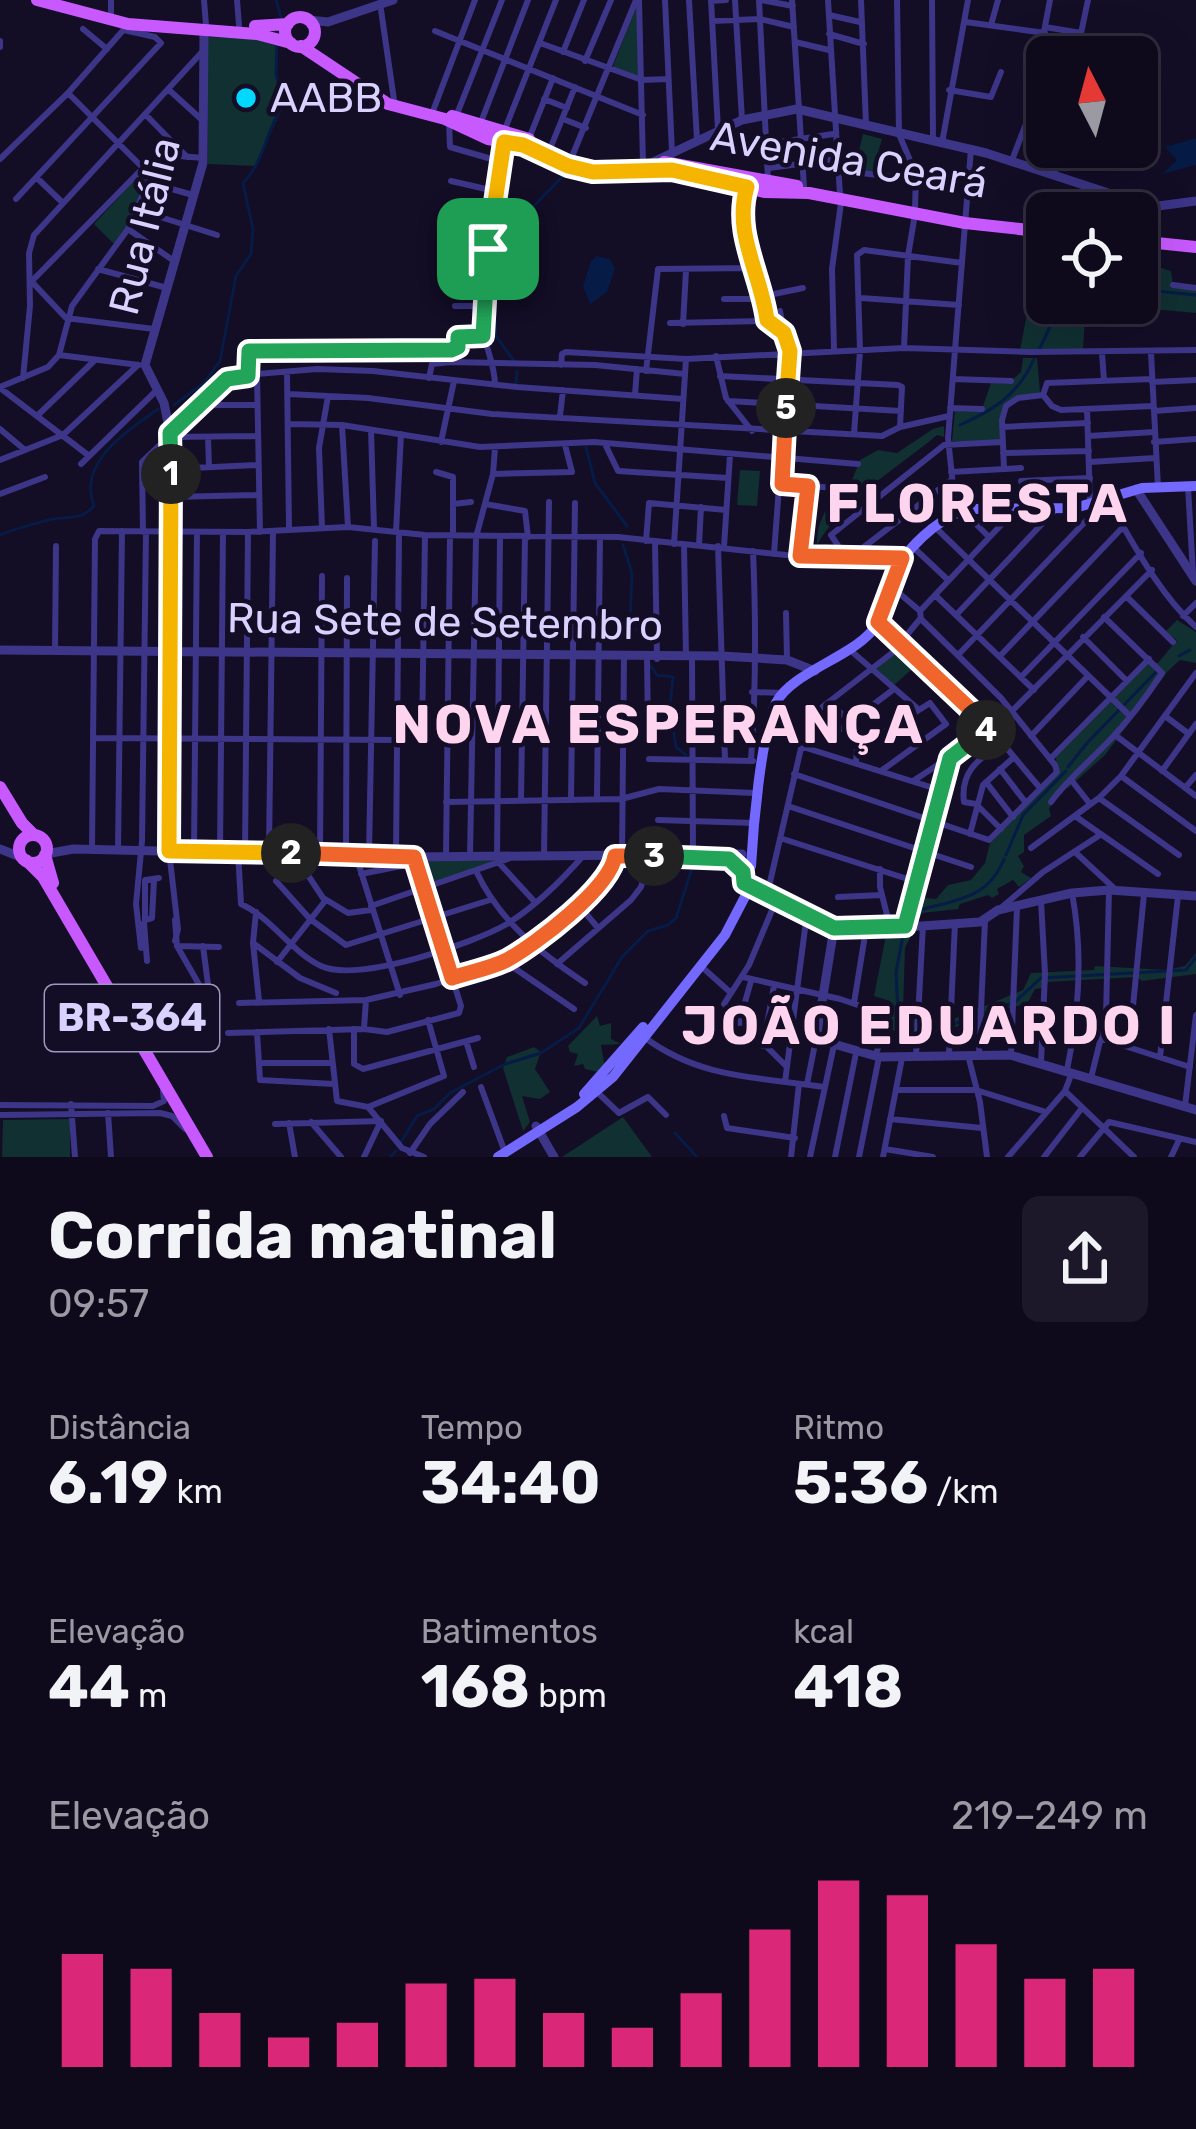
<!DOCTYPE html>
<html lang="pt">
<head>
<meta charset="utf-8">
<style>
  body { margin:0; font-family:Rubik,sans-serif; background:#1c1829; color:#f1f3f6; height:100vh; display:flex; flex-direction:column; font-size:45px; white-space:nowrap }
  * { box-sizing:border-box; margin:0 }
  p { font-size:39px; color:#9b9aa3 }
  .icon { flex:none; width:66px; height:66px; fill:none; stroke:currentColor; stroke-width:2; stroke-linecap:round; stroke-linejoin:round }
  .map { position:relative; height:1157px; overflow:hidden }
  .drawer { display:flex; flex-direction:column; background:#0e0a1c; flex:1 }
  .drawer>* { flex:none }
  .needle { width:78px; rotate:354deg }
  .buttons { position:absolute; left:1026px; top:36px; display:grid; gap:24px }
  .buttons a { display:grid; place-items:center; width:132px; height:132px; border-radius:18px; background:#0e0a1c; box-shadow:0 12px 48px #0002,0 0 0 3px #2e2b3b; font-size:60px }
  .pin { position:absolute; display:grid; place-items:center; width:102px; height:102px; color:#fff; margin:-51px; border-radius:24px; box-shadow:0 6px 18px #0006 }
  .km { position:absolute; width:60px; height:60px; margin:-30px; border-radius:50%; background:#222; color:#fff; font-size:33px; line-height:60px; text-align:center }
  .round { display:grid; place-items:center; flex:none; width:126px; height:126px; border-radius:18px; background:#1c1829 }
  .head { display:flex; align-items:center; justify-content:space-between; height:204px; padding:0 48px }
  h1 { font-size:66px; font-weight:700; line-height:90px }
  .stats { display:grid; grid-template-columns:repeat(3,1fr); gap:18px; height:204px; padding:12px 48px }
  .stats div { display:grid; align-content:center }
  .stats b { font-size:60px; font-weight:700 }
  .stats small { font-size:33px; font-weight:400 }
  .stats p { font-size:33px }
  .chart { height:336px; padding:24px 48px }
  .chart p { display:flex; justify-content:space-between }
  .chart svg { width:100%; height:216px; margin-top:12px; stroke:#db2777; stroke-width:6 }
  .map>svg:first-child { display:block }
  .green { fill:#103031 }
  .water { fill:#061b46 }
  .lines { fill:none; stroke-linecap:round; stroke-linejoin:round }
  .stream { stroke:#061b46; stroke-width:3 }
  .minor { stroke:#3c3588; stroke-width:6 }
  .tertiary { stroke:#3c3588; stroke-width:9 }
  .secondary { stroke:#7469ff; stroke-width:10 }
  .primary { stroke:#c859ff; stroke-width:12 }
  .split-1-casing { stroke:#fff; stroke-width:24 }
  .split-2-casing { stroke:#fff; stroke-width:24 }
  .split-3-casing { stroke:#fff; stroke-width:24 }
  .split-4-casing { stroke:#fff; stroke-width:24 }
  .split-5-casing { stroke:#fff; stroke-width:24 }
  .split-6-casing { stroke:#fff; stroke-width:24 }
  .split-1 { stroke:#22a559; stroke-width:15 }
  .split-2 { stroke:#f5b400; stroke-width:15 }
  .split-3 { stroke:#f0652b; stroke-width:15 }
  .split-4 { stroke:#22a559; stroke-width:15 }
  .split-5 { stroke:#f0652b; stroke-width:15 }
  .split-6 { stroke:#f5b400; stroke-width:15 }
  .poi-dot { fill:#00d9fd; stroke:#130d26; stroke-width:4.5 }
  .labels { text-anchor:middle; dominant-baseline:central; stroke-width:9; stroke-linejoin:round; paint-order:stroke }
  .shield { fill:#130d26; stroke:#9e97be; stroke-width:3 }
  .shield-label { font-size:39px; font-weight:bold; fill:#d9d2ff }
  .poi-label { font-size:42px; fill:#d9d2ff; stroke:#130d26; text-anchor:start }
  .street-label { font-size:42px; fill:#d9d2ff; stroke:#130d26 }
  .district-label { font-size:54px; font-weight:bold; letter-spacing:3px; fill:#ffd4ee; stroke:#130d26 }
</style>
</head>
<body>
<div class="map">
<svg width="1196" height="1157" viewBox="0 0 1196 1157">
  <rect width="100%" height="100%" fill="#130d26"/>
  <path class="green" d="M637,4L640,76L612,69Z
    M208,37L251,38L277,46L276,74L284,104L256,166L208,164Z
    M863,134L882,139L872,173L854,171Z
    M143,171L149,177L126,229L114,244L94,224Z
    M1147,264L1171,271L1173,286L1196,290V313L1086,303L1083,349L1020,350L1034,277L1047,278V303H1137V266Z
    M1023,358H1037L1040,392L1006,405L1000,441H952L955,410L982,409L991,383L1008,384L1021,372Z
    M944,426V437L937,435L931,440C892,471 840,504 817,545C816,514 833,508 839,480H852L860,460L878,450L897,453L933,429Z
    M740,470L760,471L757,506L737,505Z
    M1177,620L1196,632V663L1180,660L1168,671L1105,755L1068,788L1063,787L1049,809L1051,816L1024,835V852L1018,856L1024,866L1021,872L1031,878L1019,887L1013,880L997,889L999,894L992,898L988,895L960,904L958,909L922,913L905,948L903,1012L907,1019L946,1022L965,1014L968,1008H980L1023,990L1031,973L1094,970L1095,966L1167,970L1185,966L1196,953V974L1142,981L1137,977L1046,982L1043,988L1035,989L1027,1004C980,1011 937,1047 889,1029L890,1001L874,996L887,930L918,897L936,899L948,885L971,880L985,863L990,843L1059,771L1055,756L1148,663H1158L1177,640L1165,632Z
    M901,645L919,663L894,685L876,669Z
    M418,859L502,861L428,887Z
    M597,1016L600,1026L611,1023V1039L621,1044L601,1045L605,1067L598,1072L585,1069L583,1064L574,1066L578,1054L570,1052L568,1046Z
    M534,1047L541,1052L535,1069L550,1092L540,1099L522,1096L530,1122L523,1131L503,1068L507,1057Z
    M623,1117L652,1157H562Z
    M70,1119V1157H2L3,1120Z"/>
  <path class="water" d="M1196,138V165L1162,174L1177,160L1165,147Z
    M597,256L610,259L615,269L607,292L590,304L583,286L591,261Z"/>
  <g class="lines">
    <path class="stream" d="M276,0L281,17
      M1137,289L1196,295
      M1040,348L1061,303
      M514,361L496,336L494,300L499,254L527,213L566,173
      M516,384L517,371
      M174,405L204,383L220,361L236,276L251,254L253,229L243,183C265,161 266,129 284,104L276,74L277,46
      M960,425C995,409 1018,395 1034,359
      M586,447L595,483L627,526
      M0,535C14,529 33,524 48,520C67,515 80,522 94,506C77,461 127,432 158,409
      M623,545L632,573L630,624L644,636L643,641
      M1179,656L1190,650
      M650,665L657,675L673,677L670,707L676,747L686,755
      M1068,767L1087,743L1156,672
      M1006,855L1023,815L1066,771
      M916,911C954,900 988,900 1004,859
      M903,935L896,973L898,1014L912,1029L945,1027L1015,1002L1041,978L1186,970L1196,957
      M675,1133L697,1157
      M401,1142L417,1116L434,1109L450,1093L505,1064L541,1053L579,1028L622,957L648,931L668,925L676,918L694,862
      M390,1157L396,1151"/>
    <path class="minor" d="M204,0L206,25
      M237,0L239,25
      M639,0L643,164
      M665,0L672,152
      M689,0L697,140
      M711,0L718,130
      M735,0L742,120
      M759,0L768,180
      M761,0L793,6
      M792,0L804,187
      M828,0L840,195
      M861,0L866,124
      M897,0L899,134L916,175L915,209
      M932,0L933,140
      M711,1L726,0
      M380,3L394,100
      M111,15V0
      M829,15L860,22
      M712,21L760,19L794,27
      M966,22L1045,33
      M991,25L998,0
      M1045,27L1081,33
      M83,29L107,49
      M435,31L643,115
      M829,34L864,44
      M0,41V47
      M795,42L829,50
      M540,43L642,80L668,79
      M563,52L584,0
      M1076,57L1088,0
      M585,61L611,0
      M168,89L201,119
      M949,90L991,97L1001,72
      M68,93L152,177
      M544,99L567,108
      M433,111L475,0
      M145,114L187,157
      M457,114L502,0
      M563,119L586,128
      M449,121L450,147L502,162
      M481,122L528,0
      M505,129L556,0
      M530,136L553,78
      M942,143L968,0
      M767,144L833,134
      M550,149L575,87
      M0,159L68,93L126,27
      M571,159L636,0
      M1012,160L1027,121L1050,0
      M769,168L837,159
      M838,170L917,180
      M1054,175L1059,147
      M37,178L63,203
      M451,181L499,192
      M150,183L193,195
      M746,188C733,234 761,275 767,321L784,333L789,351L774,554
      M16,199L161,43L155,37L124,30
      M138,210L217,235
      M128,229L174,261
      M1148,237L1151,207
      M449,247L488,249
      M98,269L167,288
      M30,283L143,168
      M33,283L66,318L154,329
      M1173,285L1196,288
      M764,296L803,288
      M861,298L959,305
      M724,299H764
      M455,306H481
      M780,311L784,333
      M670,323L767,321
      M683,324L686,271
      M904,348L908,256L915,214
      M834,350L832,269L841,203
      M1102,353L1104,381
      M1151,353L1158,487
      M59,355L72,306L128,229L158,159L166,155L204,158
      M59,355L139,365
      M716,356L726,398L752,431
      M451,362L458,337L483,336
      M561,365L562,354L566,352L686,359L904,348L1030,352L1196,350
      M646,371L658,269L755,268
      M287,373L289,529
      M257,375L260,532
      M248,376L247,354L251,351L451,350
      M720,376L898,385L902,387L900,427
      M23,378L30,306L29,253L34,235L202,52
      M429,378L432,364L451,362L595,365L685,374
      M953,379L1011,381
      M1152,382L1196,380
      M495,385C495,362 483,343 482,322C481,262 496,204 504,145
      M0,387L48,367L59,355
      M0,388L88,455
      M288,394L368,398L492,414L882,436L900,427L949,416
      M635,395L637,369
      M1043,395L1047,383L1152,379
      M1043,395L1052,406L1061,410L1153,406
      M728,401L901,411
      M201,405H257
      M950,408L982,409
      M1087,409L1090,502
      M1154,411L1196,408
      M37,416L95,360
      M560,416L563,390
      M289,424L342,425L480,447L594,442L858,464
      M342,425L348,527
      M1002,427L1088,423
      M0,429L25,450
      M371,430L374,528
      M854,434L860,351L857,255L864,250L962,263
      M1089,436L1154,432
      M171,437L258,436
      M208,437L209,467
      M441,442L454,381
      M1154,442L1196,439
      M606,446L618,471L728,478
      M1003,453L1089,451
      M0,460L63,435L138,365
      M1090,462L1155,458
      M81,464L158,389
      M171,469L257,465
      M1004,469L1002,420L1006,406L1018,398L1043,395
      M436,472L453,477V536
      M951,472L1021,468
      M493,474L572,472L565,445
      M1021,481L1090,478
      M1022,481L1023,509
      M782,484L836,488
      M1188,487L1193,573
      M0,494L45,477
      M171,497L259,495
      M1108,500C1133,543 1159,594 1196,627
      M453,504L471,502
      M485,504L525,511L528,537
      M965,513L989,537
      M956,514L948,438L971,149
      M322,528L319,448L328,396
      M936,528L1130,716
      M143,532L142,462L232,376L317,369L373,371L517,387L683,399
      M396,532L401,434
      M646,541L649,503L726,510
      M655,542L657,659
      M674,544L686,359
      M684,545L686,656
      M699,545L701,507
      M718,546L725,759
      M724,547L730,455
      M913,547L948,580
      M843,553L831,535L944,445L1002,442
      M856,553L950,481
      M800,556L808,486
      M935,595L1034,690
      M1126,596L1173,642
      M920,611L1016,509
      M786,613L787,660
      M957,614L1056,509
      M1183,616L1196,603
      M878,621L989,727L1040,788
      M1083,637L1127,681
      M850,650L917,708
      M55,651L56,546
      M958,655L1104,502
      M1000,656L1123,527
      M647,658L648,729
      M692,658L693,853
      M1021,677L1141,553
      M752,692L783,693
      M829,702L848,720
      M1011,712L1152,570
      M1165,716L1189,734
      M841,729L894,689
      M422,735L425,535
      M1115,735L1196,796
      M1031,736L1087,677
      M96,738L398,740
      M800,746L943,791
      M649,759L753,761
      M1050,759L1149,659
      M751,760C756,691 756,620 753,551
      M856,763L857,749L930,703L946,724L881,771
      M1000,769L1026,803
      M1162,771L1196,724
      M794,774L989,840L1057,772L1055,765L1001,698L921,619L920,611L892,587
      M1121,776L1196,831
      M913,781L973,742L988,727
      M1072,781L1090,804
      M986,782L1013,817
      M1185,788L1196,775
      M597,797L600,537
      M1099,798L1179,855
      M571,799L575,503
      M521,800L525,537
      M446,802L621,799L659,789L755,793
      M1051,802C1067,780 1089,762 1109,741C1129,720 1147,696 1162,673L1104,617
      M788,806L971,867
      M1075,816L1158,874
      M658,820L755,823
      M1001,829L976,804L964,802C960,771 979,759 1002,742
      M970,834L983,785L1014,757
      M780,838L917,882
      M1031,848L1099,798L1121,776L1196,673
      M92,849L95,539L99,531L248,532L348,527L425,535L618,537L786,555L901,558
      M118,850L122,531
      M169,851L178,929L175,941
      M194,851L197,532
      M220,852L223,532
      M238,852L241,904C272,918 290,951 321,966C358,983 472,944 507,924C534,907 562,880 583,856
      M245,852L248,532
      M269,852L273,531
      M320,853L322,576
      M1076,853L1116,890
      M346,854L347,578
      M369,854L375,541
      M396,855L399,533
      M356,856L400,995
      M446,856L450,536
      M470,856L476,537L493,474L495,448
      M544,856L549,502
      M622,856L624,658
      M497,857L500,537
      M500,864L534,901
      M880,869V887L890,927
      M476,871C500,922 539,952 585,983
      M361,874L416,863
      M154,880L152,918L145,920V880L159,878
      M276,881L310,919L346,945L490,900
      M767,895L808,718L892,653L920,619
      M838,897L882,895
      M325,899L348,913L371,910
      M775,903L749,965L724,1004L786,1066
      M578,904L598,928
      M371,906L508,859
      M1002,907L1043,872L1100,835
      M256,912L253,943L259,1001
      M175,920L177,946L205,995L209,992L203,946
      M144,923L147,961
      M905,926L950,759
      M253,943L300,978L336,993
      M177,946L219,947
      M141,948L136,904L142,841L146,532
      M504,961L574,1009
      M277,962L325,901L294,854
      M557,964L631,900L641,887L650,856
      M702,967L731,993
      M743,977L840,999L884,1014L887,1020L875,1057
      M239,1003L366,1000L436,984L504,961L602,884L613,868L615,856
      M854,1003L866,929
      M739,1023L751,981
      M329,1029L337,1101L368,1107
      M354,1029V1064L363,1069L478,1038
      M364,1029L366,1000
      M257,1032L260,1080L334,1084
      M228,1033L364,1029L387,1032L459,1013L461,1006L414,857
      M644,1037C700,1079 758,1077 824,1087
      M1103,1039L1190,1067
      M466,1041L474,1067
      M763,1046L774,986
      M1129,1047L1144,894
      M949,1054L955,923
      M979,1054L985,921
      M1011,1054L1017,908
      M916,1055L923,925
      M968,1055L980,1102L987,1157
      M1160,1057L1178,896
      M1041,1062L1045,974L1041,901
      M259,1063H332
      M1067,1070C1079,1013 1083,951 1072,893
      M1091,1078L1106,1017L1109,890
      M785,1082L806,921
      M807,1084L816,1039
      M481,1087L503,1147
      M898,1090H976L1046,1112
      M1065,1091L1134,1157
      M597,1092L619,1113L648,1097L666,1115
      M71,1104L75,1157
      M0,1105L153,1106L164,1101L163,1091
      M1185,1106L1196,1015
      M368,1107L444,1076L428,1020
      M368,1107L402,1148L424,1157
      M108,1113L111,1157
      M0,1115L160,1113L172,1116L185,1129
      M724,1116L727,1128L795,1138
      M890,1119L982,1128
      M311,1122L341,1157
      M289,1123L295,1157
      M275,1124L381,1121L364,1157
      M885,1149L933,1157
      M410,1153L430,1124L463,1092
      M791,1157L799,1084
      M810,1157L834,1045
      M835,1157L856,1053
      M859,1157L879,1057
      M883,1157L902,1058
      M1008,1157L1065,1091L1071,1075
      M1044,1157L1082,1108
      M1080,1157L1109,1122L1196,1142
      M1171,1157L1179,1140"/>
    <path class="tertiary" d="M309,20L328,22L393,0
      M651,163L742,120L797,109L986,153L1151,207L1196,201
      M1136,489L1196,581
      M0,650L722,656L787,660L815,671
      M0,849L23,858
      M169,851L170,433L164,403L145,365L203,163L204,31
      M46,854L73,849L414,857L742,854
      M745,887L834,932L980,922L998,910L1072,893L1109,890L1196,896
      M834,928L816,1039L879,1057L1010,1055L1196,1110
      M536,1126L554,1157"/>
    <path class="secondary" d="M738,867L746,872L751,866C753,829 761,734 776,703C790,674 848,658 871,632C883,618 884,597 891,581C902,551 938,517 970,509L1075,508L1142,488L1196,486
      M584,1094L643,1027
      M498,1157L577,1107L613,1077L725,935L749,889V871"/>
    <path class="primary" d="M37,0L128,24L257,34L291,43
      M285 32a15 15 0 1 1 30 0a15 15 0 1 1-30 0Z
      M255,26L288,24
      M301,46L388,104L445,119L488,139L523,145L575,168L605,174L672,170L764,192L809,193L965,223L1047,232
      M452,116L529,139
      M664,162L797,186
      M1137,241L1196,247
      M0,787L22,823L34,835
      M19 849a14 14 0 1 1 28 0a14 14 0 1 1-28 0Z
      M45,855L53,883
      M26,860L43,877L207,1157"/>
  </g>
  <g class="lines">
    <defs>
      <path id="split-1" d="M171,474L170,433L227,379L248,376L249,351L451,350L458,347V337L483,336L488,249"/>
      <path id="split-2" d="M171,474L169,851L291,853"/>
      <path id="split-3" d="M291,853L414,857L452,978C470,972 491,968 507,960C536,944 610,888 615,856H654"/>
      <path id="split-4" d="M654,856L729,859L743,872L744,883L834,928L905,926L950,758L986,730"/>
      <path id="split-5" d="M786,408L782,484L808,486L800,556L902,558L878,622L989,727L986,730"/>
      <path id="split-6" d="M488,249L504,142L523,145L568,166L593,172L672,170L747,187C733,233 761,274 767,320L784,333L790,351L786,408"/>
    </defs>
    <use href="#split-1" class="split-1-casing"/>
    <use href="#split-2" class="split-2-casing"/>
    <use href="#split-3" class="split-3-casing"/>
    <use href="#split-4" class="split-4-casing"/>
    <use href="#split-5" class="split-5-casing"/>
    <use href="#split-6" class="split-6-casing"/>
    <use href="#split-1" class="split-1"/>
    <use href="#split-2" class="split-2"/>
    <use href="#split-3" class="split-3"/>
    <use href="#split-4" class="split-4"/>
    <use href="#split-5" class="split-5"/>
    <use href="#split-6" class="split-6"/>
  </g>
  <circle class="poi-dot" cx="246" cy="98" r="12"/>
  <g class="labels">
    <rect class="shield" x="45" y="985" width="174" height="66" rx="9"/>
    <g class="shield-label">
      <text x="132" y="1018">BR-364</text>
    </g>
    <g class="poi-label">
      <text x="270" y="98">AABB</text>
    </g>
    <g class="street-label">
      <text transform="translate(849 160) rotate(10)">Avenida Ceará</text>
      <text transform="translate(145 226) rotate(-76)">Rua Itália</text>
      <text transform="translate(445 622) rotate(1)">Rua Sete de Setembro</text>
    </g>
    <g class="district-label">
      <text x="978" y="504">FLORESTA</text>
      <text x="659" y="725">NOVA ESPERANÇA</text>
      <text x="930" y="1026">JOÃO EDUARDO I</text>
    </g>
  </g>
</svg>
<div class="buttons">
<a><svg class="needle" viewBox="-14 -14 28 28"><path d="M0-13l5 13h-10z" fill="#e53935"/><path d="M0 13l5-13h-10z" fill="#9b9aa3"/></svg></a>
<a><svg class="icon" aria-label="locate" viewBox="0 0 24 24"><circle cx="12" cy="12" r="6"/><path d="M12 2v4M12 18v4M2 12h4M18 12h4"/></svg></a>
</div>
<div class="pin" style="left:488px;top:249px;background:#1e9e55"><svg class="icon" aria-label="arrive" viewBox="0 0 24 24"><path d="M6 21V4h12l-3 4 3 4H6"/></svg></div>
<b class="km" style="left:171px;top:474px">1</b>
<b class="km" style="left:291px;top:853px">2</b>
<b class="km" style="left:654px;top:856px">3</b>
<b class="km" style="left:986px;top:730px">4</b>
<b class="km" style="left:786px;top:408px">5</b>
</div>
<section class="drawer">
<div class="head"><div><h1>Corrida matinal</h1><p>09:57</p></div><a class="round"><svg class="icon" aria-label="share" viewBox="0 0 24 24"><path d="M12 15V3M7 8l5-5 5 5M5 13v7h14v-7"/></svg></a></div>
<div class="stats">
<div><p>Distância</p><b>6.19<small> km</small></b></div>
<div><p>Tempo</p><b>34:40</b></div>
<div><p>Ritmo</p><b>5:36<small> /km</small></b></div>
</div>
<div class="stats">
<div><p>Elevação</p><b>44<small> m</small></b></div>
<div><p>Batimentos</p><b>168<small> bpm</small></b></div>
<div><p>kcal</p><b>418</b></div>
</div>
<div class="chart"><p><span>Elevação</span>219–249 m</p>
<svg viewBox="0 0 160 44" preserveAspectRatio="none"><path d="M5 44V21M15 44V24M25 44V33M35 44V38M45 44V35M55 44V27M65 44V26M75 44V33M85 44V36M95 44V29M105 44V16M115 44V6M125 44V9M135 44V19M145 44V26M155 44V24"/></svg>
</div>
</section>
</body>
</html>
